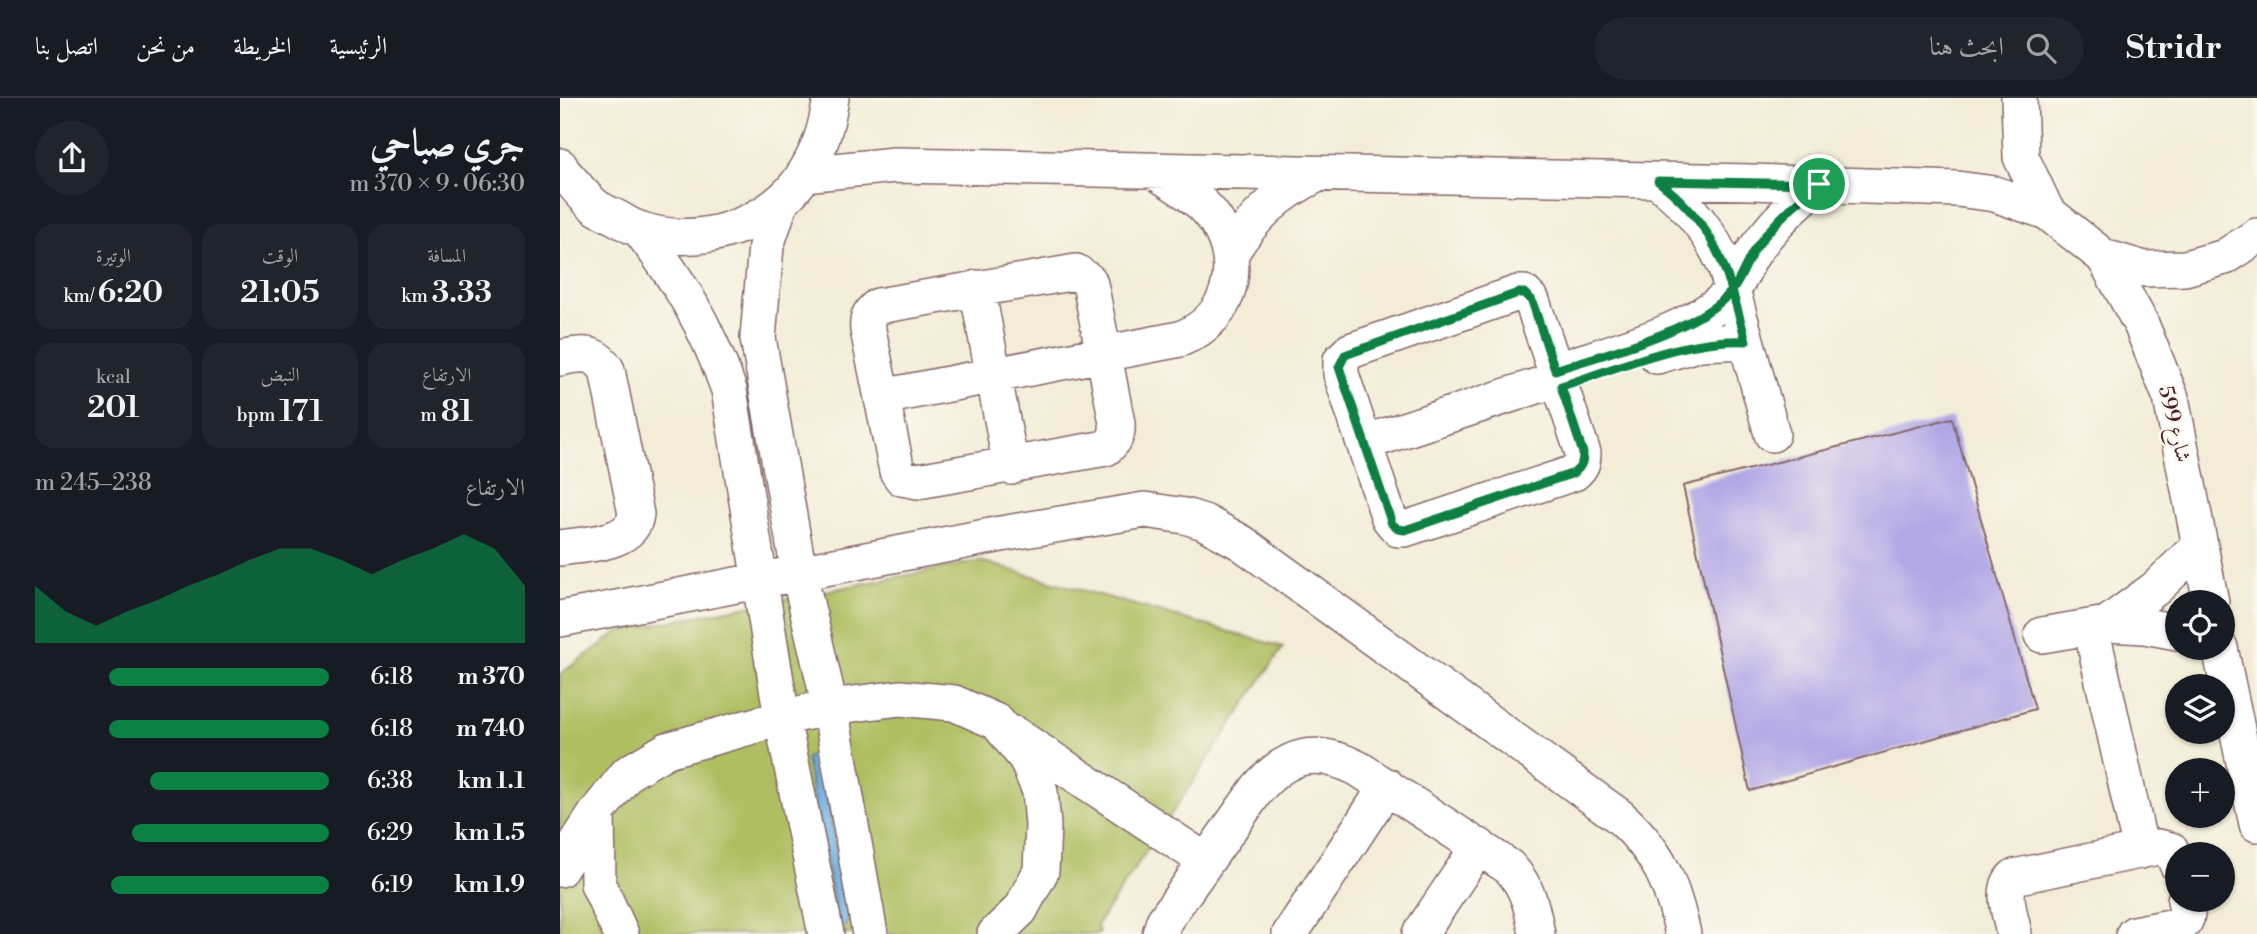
<!DOCTYPE html>
<html lang="ar">
<head>
<meta charset="utf-8">
<style>
  body { margin:0; font-family:"Libre Bodoni",Amiri,serif; background:#20242c; color:#f1f3f6; direction:rtl; height:100vh; display:flex; flex-direction:column; font-size:26px; white-space:nowrap }
  * { box-sizing:border-box; margin:0 }
  p { font-size:23px; color:#9ea1a6 }
  .icon { flex:none; width:38px; height:38px; fill:none; stroke:currentColor; stroke-width:2; stroke-linecap:round; stroke-linejoin:round }
  .map { position:relative; flex:1; overflow:hidden; direction:ltr }
  .panel { display:flex; flex-direction:column; background:#171b24; width:560px }
  .panel>* { flex:none }
  .fabs { position:absolute; left:1605px; top:492px; display:grid; gap:14px }
  .fabs a { display:grid; place-items:center; width:70px; height:70px; border-radius:50%; background:#171b24; box-shadow:0 2px 5px #0004; font-size:35px }
  .pin { position:absolute; display:grid; place-items:center; width:60px; height:60px; color:#fff; margin:-30px; border:4px solid #fff; border-radius:50%; box-shadow:0 2px 7px #0007 }
  .round { display:grid; place-items:center; flex:none; width:74px; height:74px; border-radius:37px; background:#20242c }
  .overview { display:flex; align-items:center; justify-content:space-between; height:119px; padding:0 35px }
  h1 { font-size:38px; font-weight:600; line-height:52px }
  .metrics { display:grid; grid-template-columns:repeat(3,1fr); gap:10px; height:119px; padding:7px 35px }
  .metrics div { display:grid; align-content:center; border-radius:18px; background:#20242c; text-align:center }
  .metrics b { font-size:30px; font-weight:600 }
  .metrics small { font-size:19px; font-weight:400 }
  .metrics p { font-size:19px }
  .chart { height:196px; padding:14px 35px }
  .chart p { display:flex; justify-content:space-between }
  .chart svg { width:100%; height:126px; margin-top:7px; fill:#0b8043; opacity:.7 }
  ul { padding:0 35px; list-style:none; font-size:23px }
  li { display:grid; grid-template-columns:112px 84px 1fr; align-items:center; height:52px }
  li i { height:18px; border-radius:9px; background:#0b8043 }
  header { display:flex; align-items:center; gap:42px; box-sizing:border-box; height:98px; padding:0 35px; background:#171b24; border-bottom:2px solid #363941 }
  header strong { font-size:33px }
  nav { display:flex; gap:38px; margin-inline-start:auto; font-size:24px }
  .search { width:490px; height:63px; background:#20242c; display:flex; align-items:center; gap:18px; box-sizing:border-box; padding:0 24px; border-radius:38px; color:#9ea1a6; font-size:26px }
  main { display:flex; flex:1; min-height:0 }
  .map>svg:first-child { display:block }
  .green { fill:#afbe61; stroke:#7c6e46; stroke-width:2 }
  .water { fill:#70b1e4; stroke:#5d6888; stroke-width:2 }
  .building { fill:#b2a8e7 }
  .lines { fill:none; stroke-linecap:round; stroke-linejoin:round }
  .minor-casing { stroke:#856768; stroke-width:38 }
  .minor { stroke:#fff; stroke-width:35 }
  .route-casing { stroke:#fff; stroke-width:14 }
  .route { stroke:#0b8043; stroke-width:9 }
  .labels { text-anchor:middle; dominant-baseline:central; stroke-width:5; stroke-linejoin:round; paint-order:stroke }
  .street-label { font-size:21px; fill:#4a1f2b; stroke:#fbf7ec }
</style>
</head>
<body>
<header>
<strong>Stridr</strong>
<div class="search"><svg class="icon" aria-label="search" viewBox="0 0 24 24"><circle cx="10" cy="10" r="6"/><path d="M15 15l6 6"/></svg>ابحث هنا</div>
<nav><a>الرئيسية</a><a>الخريطة</a><a>من نحن</a><a>اتصل بنا</a></nav>
</header>
<main>
<div class="map">
<svg width="1697" height="836" viewBox="0 0 1697 836">
  <rect width="100%" height="100%" fill="#fbf7ec"/>
  <filter id="ink" filterUnits="userSpaceOnUse"><feTurbulence type="fractalNoise" baseFrequency=".0143" numOctaves="2"/><feDisplacementMap in="SourceGraphic" scale="14" xChannelSelector="R" yChannelSelector="G"/><feConvolveMatrix kernelMatrix="1 2 1 2 8 2 1 2 1" color-interpolation-filters="sRGB"/></filter>
  <filter id="wash" filterUnits="userSpaceOnUse"><feTurbulence type="fractalNoise" baseFrequency=".00686" numOctaves="4" result="noise"/><feDisplacementMap in="SourceGraphic" scale="28" xChannelSelector="R" yChannelSelector="G"/><feGaussianBlur stdDeviation="1.57" result="paint"/><feColorMatrix in="noise" values="0 0 0 0 0 0 0 0 0 0 0 0 0 0 0 0 0 1.4 0 .05"/><feComposite in="paint" operator="in"/></filter>
  <g filter="url(#wash)">
    <rect width="100%" height="100%" fill="#f3edd8"/>
    <path class="green" d="M420,463L723,549L537,827L539,836H0V576L60,533Z"/>
    <path class="water" d="M251,658L256,659L260,664L290,820L284,829H279L246,660Z"/>
    <g id="blocks">
      <path class="building" d="M1392,320L1475,611L1190,693L1123,388Z"/>
    </g>
  </g>
  <g filter="url(#ink)">
    <use href="#blocks" fill-opacity="0" stroke="#856768" stroke-width="2"/>
    <g class="lines">
      <defs>
        <path id="minor" d="M1459,0L1461,59L1487,114L1544,159L1584,171L1625,170L1665,159L1697,138
          M0,68L3,74C14,85 24,100 36,109C42,113 49,116 55,119C63,123 71,129 79,131C136,152 213,128 245,75C261,49 266,30 271,0
          M244,76L335,67L1191,84L1397,91L1435,96L1487,114
          M1098,83C1128,106 1151,135 1166,170L1212,336
          M221,103L206,148L198,240L239,475L270,609L310,836
          M80,132C122,187 146,227 169,292L222,620L266,836
          M670,157C691,120 719,95 758,76
          M1544,159L1581,226L1611,300L1651,504
          M516,174L529,183L531,190L557,325C558,337 555,342 546,350L358,383L342,380L337,373L308,232C307,220 309,215 318,208Z
          M417,190L451,369
          M958,195H964L972,203L1023,355C1023,365 1021,369 1014,375L845,431H838L829,420L781,276V262L790,253Z
          M1097,258L1140,245L1186,243
          M0,260C20,256 35,252 47,272L76,416C73,447 24,446 0,450
          M995,273C1046,255 1136,233 1171,194C1181,182 1186,164 1195,152C1213,126 1235,105 1259,86
          M322,299L620,241C674,220 686,161 651,116C637,98 613,86 595,73
          M804,345L998,281
          M0,521L441,436L585,412L625,418L644,424L682,445L1060,719C1099,754 1112,786 1123,836
          M1547,526L1596,490L1640,447
          M1531,529L1581,753
          M1482,537L1547,526L1585,528L1617,534
          M1660,550L1697,726
          M454,636L646,763
          M0,771L37,714
          M61,836L38,786L37,714L68,675L107,652L222,620L270,609L340,600L394,605L437,624L466,660L480,693L483,727L481,773L460,812L435,836
          M600,836L604,823L698,690C729,655 757,649 799,671L949,769C968,789 972,809 977,836
          M730,836L827,688
          M860,836L919,748
          M1454,836C1451,819 1440,792 1454,779L1598,749L1611,752L1617,766
          M1574,836L1621,827C1630,820 1627,812 1625,802"/>
      </defs>
      <use href="#minor" class="minor-casing"/>
      <use href="#minor" class="minor"/>
    </g>
  </g>
  <g class="lines" filter="url(#ink)">
    <defs>
      <path id="route" d="M1259,86C1235,105 1212,126 1195,151C1186,164 1181,182 1171,194C1136,233 1046,255 995,272L972,203L964,195H958L785,257L779,269L832,426L838,431L845,432L1014,375C1021,369 1023,365 1023,355L1001,288C1059,270 1124,240 1186,243C1167,173 1158,129 1098,83L1259,86"/>
    </defs>
    <use href="#route" class="route-casing"/>
    <use href="#route" class="route"/>
  </g>
  <g class="labels">
    <g class="street-label">
      <text transform="translate(1614 326) rotate(76)">شارع 599</text>
    </g>
  </g>
</svg>
<div class="fabs">
<a><svg class="icon" aria-label="locate" viewBox="0 0 24 24"><circle cx="12" cy="12" r="6"/><path d="M12 2v4M12 18v4M2 12h4M18 12h4"/></svg></a>
<a><svg class="icon" aria-label="layers" viewBox="0 0 24 24"><path d="M12 4l9 5-9 5-9-5zM3 14l9 5 9-5"/></svg></a>
<a>+</a>
<a>−</a>
</div>
<div class="pin" style="left:1259px;top:86px;background:#1e9e55"><svg class="icon" aria-label="arrive" viewBox="0 0 24 24"><path d="M6 21V4h12l-3 4 3 4H6"/></svg></div>
</div>
<section class="panel">
<div class="overview"><div><h1>جري صباحي</h1><p>06:30 · 9 × 370 m</p></div><a class="round"><svg class="icon" aria-label="share" viewBox="0 0 24 24"><path d="M12 15V3M7 8l5-5 5 5M5 13v7h14v-7"/></svg></a></div>
<div class="metrics">
<div><p>المسافة</p><b>3.33<small> km</small></b></div>
<div><p>الوقت</p><b>21:05</b></div>
<div><p>الوتيرة</p><b>6:20<small> /km</small></b></div>
</div>
<div class="metrics">
<div><p>الارتفاع</p><b>81<small> m</small></b></div>
<div><p>النبض</p><b>171<small> bpm</small></b></div>
<div><p>kcal</p><b>201</b></div>
</div>
<div class="chart"><p><span>الارتفاع</span>238–245 m</p>
<svg viewBox="0 0 160 44" preserveAspectRatio="none"><path d="M0 44V24L10 33L20 38L30 33L40 29L50 24L60 20L70 15L80 11L90 11L100 15L110 20L120 15L130 11L140 6L150 11L160 24V44z"/></svg>
</div>
<ul>
<li><b>370 m</b>6:18<i style="width:75%"></i></li>
<li><b>740 m</b>6:18<i style="width:75%"></i></li>
<li><b>1.1 km</b>6:38<i style="width:61%"></i></li>
<li><b>1.5 km</b>6:29<i style="width:67%"></i></li>
<li><b>1.9 km</b>6:19<i style="width:74%"></i></li>
</ul>
</section>
</main>
</body>
</html>
